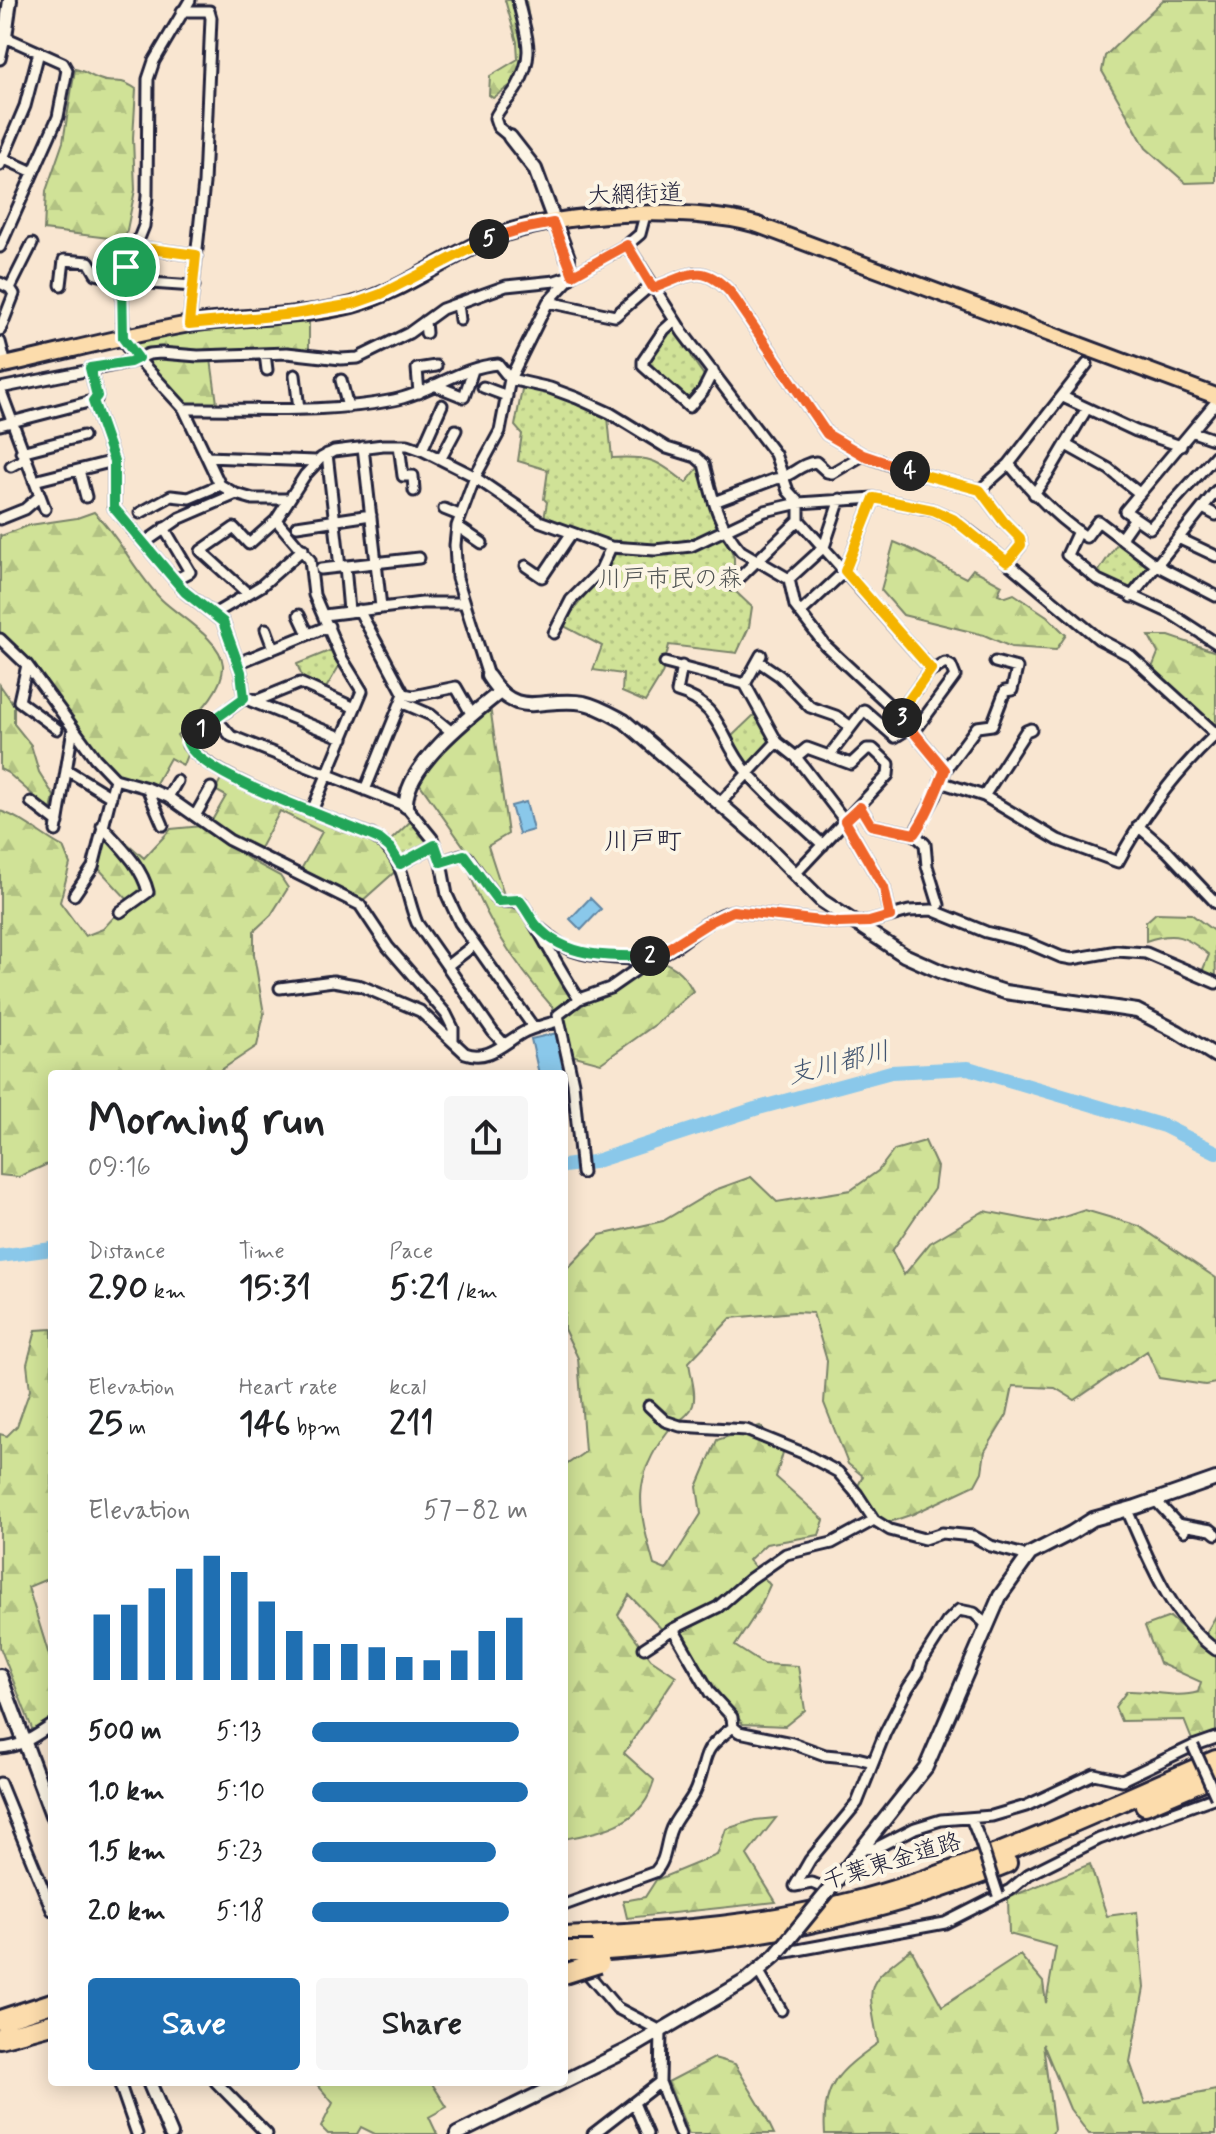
<!DOCTYPE html>
<html lang="en">
<head>
<meta charset="utf-8">
<style>
  body { margin:0; font-family:Mynerve,"Klee One",sans-serif; background:#f6f6f6; color:#202124; height:100vh; display:flex; flex-direction:column; font-size:30px; white-space:nowrap }
  * { box-sizing:border-box; margin:0 }
  p { font-size:26px; color:#757577 }
  .icon { flex:none; width:44px; height:44px; fill:none; stroke:currentColor; stroke-width:2; stroke-linecap:round; stroke-linejoin:round }
  .map { position:relative; flex:1; overflow:hidden }
  .sheet { position:absolute; left:48px; top:1070px; width:520px; height:1016px; display:flex; flex-direction:column; background:#fff; border-radius:8px; box-shadow:0 4px 20px #0003 }
  .sheet>* { flex:none }
  .pin { position:absolute; display:grid; place-items:center; width:68px; height:68px; color:#fff; margin:-34px; border:4px solid #fff; border-radius:50%; box-shadow:0 2px 8px #0007 }
  .km { position:absolute; width:40px; height:40px; margin:-20px; border-radius:50%; background:#222; color:#fff; font-size:22px; line-height:40px; text-align:center }
  .round { display:grid; place-items:center; flex:none; width:84px; height:84px; border-radius:8px; background:#f6f6f6 }
  .headline { display:flex; align-items:center; justify-content:space-between; height:136px; padding:0 40px }
  h1 { font-size:44px; font-weight:700; line-height:60px }
  .metrics { display:grid; grid-template-columns:repeat(3,1fr); gap:12px; height:136px; padding:8px 40px }
  .metrics div { display:grid; align-content:center }
  .metrics b { font-size:34px; font-weight:700 }
  .metrics small { font-size:22px; font-weight:400 }
  .metrics p { font-size:22px }
  .chart { height:224px; padding:16px 40px }
  .chart p { display:flex; justify-content:space-between }
  .chart svg { width:100%; height:144px; margin-top:8px; stroke:#1f6fb2; stroke-width:6 }
  .action { display:flex; gap:16px; margin-top:auto; padding:16px 40px }
  .action a { flex:1; height:92px; border-radius:8px; background:#1f6fb2; color:#fff; font-size:32px; font-weight:700; line-height:92px; text-align:center }
  .action a+a { background:#f6f6f6; color:#202124 }
  ul { padding:0 40px; list-style:none; font-size:26px }
  li { display:grid; grid-template-columns:128px 96px 1fr; align-items:center; height:60px }
  li i { height:20px; border-radius:10px; background:#1f6fb2 }
  .map>svg:first-child { display:block }
  .forest { fill:url(#forest-firs); stroke:#798269; stroke-width:2 }
  .park { fill:url(#park-dots); stroke:#798269; stroke-width:2 }
  .pitch { fill:#d0e297; stroke:#798269; stroke-width:2 }
  .water { fill:#8ac8ea; stroke:#6086a4; stroke-width:2 }
  .lines { fill:none; stroke-linecap:round; stroke-linejoin:round }
  .river { stroke:#8ac8ea; stroke-width:14 }
  .minor-casing { stroke:#22223b; stroke-width:15 }
  .tertiary-casing { stroke:#22223b; stroke-width:18 }
  .primary-casing { stroke:#22223b; stroke-width:20 }
  .motorway-casing { stroke:#22223b; stroke-width:24 }
  .minor { stroke:#fcf5e5; stroke-width:9 }
  .tertiary { stroke:#fcf5e5; stroke-width:12 }
  .primary { stroke:#fcdcac; stroke-width:14 }
  .motorway { stroke:#fcdcac; stroke-width:18 }
  .minor-bridge-casing { stroke:#22223b; stroke-width:15; stroke-linecap:butt }
  .tertiary-bridge-casing { stroke:#22223b; stroke-width:18; stroke-linecap:butt }
  .motorway-bridge-casing { stroke:#22223b; stroke-width:24; stroke-linecap:butt }
  .minor-bridge { stroke:#fcf5e5; stroke-width:9 }
  .tertiary-bridge { stroke:#fcf5e5; stroke-width:12 }
  .motorway-bridge { stroke:#fcdcac; stroke-width:18 }
  .split-1-casing { stroke:#fff; stroke-width:16 }
  .split-2-casing { stroke:#fff; stroke-width:16 }
  .split-3-casing { stroke:#fff; stroke-width:16 }
  .split-4-casing { stroke:#fff; stroke-width:16 }
  .split-5-casing { stroke:#fff; stroke-width:16 }
  .split-6-casing { stroke:#fff; stroke-width:16 }
  .split-1 { stroke:#22a559; stroke-width:10 }
  .split-2 { stroke:#22a559; stroke-width:10 }
  .split-3 { stroke:#f0652b; stroke-width:10 }
  .split-4 { stroke:#f5b400; stroke-width:10 }
  .split-5 { stroke:#f0652b; stroke-width:10 }
  .split-6 { stroke:#f5b400; stroke-width:10 }
  .labels { text-anchor:middle; dominant-baseline:central; stroke-width:8; stroke-linejoin:round; paint-order:stroke }
  .street-label { font-size:24px; fill:#22223b; stroke:#fcf5e5 }
  .park-label { font-size:24px; fill:#4e5252; stroke:#fcf5e5 }
  .neighbourhood-label { font-size:26px; fill:#22223b; stroke:#fcf5e5 }
  .water-label { font-size:26px; font-style:italic; fill:#415470; stroke:#fcf5e5 }
</style>
</head>
<body>
<div class="map">
<svg width="1216" height="2134" viewBox="0 0 1216 2134">
  <defs>
    <pattern id="forest-firs" width="22" height="20" patternUnits="userSpaceOnUse" patternTransform="scale(2)"><rect width="22" height="20" fill="#d0e297"/><path d="M5 1l3.5 6h-7zM16 11l3.5 6h-7z" fill="#b2c283"/></pattern>
    <pattern id="park-dots" width="8" height="8" patternUnits="userSpaceOnUse" patternTransform="scale(2)"><rect width="8" height="8" fill="#d0e297"/><path d="M2 2h.1M6 6h.1" fill="none" stroke="#b2c283" stroke-width="1.8" stroke-linecap="round"/></pattern>
  </defs>
  <rect width="100%" height="100%" fill="#f9e6d1"/>
  <filter id="ink" filterUnits="userSpaceOnUse"><feTurbulence type="fractalNoise" baseFrequency=".0125" numOctaves="2"/><feDisplacementMap in="SourceGraphic" scale="16" xChannelSelector="R" yChannelSelector="G"/><feConvolveMatrix kernelMatrix="1 2 1 2 8 2 1 2 1" color-interpolation-filters="sRGB"/></filter>
  <g filter="url(#ink)">
    <path class="forest" d="M505,0H526L533,47L529,72L493,98L489,95L490,76L518,59L517,42Z
      M1163,0H1216V182L1186,183L1146,148L1102,71L1105,56Z
      M75,69C85,71 90,76 99,79C114,86 115,75 136,89L133,138L135,190L125,240L44,230L46,191L63,142Z
      M309,320V353L159,350L136,354L129,342L185,331Z
      M159,356L178,360L211,359L217,403L184,405L143,360Z
      M94,512C120,538 135,572 161,599C178,616 221,639 223,665C224,691 194,717 177,735L188,752L183,765L170,758L155,785L120,777L109,769L35,669L0,633V534L1,536L30,525L77,518Z
      M894,542C920,552 941,566 966,578L973,569L1002,585L998,594L1006,597L1014,594L1047,616L1066,635L1056,650L1011,647L984,635L903,615L881,590Z
      M1149,636H1169L1216,652V731L1150,673L1158,653Z
      M0,685L14,705V724L31,745L39,772L54,796L51,811L8,773L0,769Z
      M490,706L508,834L488,846L505,898L501,899L417,780L459,733Z
      M222,777L375,843L389,855L398,869L361,902L299,873L322,832L280,811L259,850L255,851L210,824L226,796L215,790Z
      M0,811C23,818 42,836 63,847L70,864L60,902L85,936L103,929L129,901L98,868L109,827L144,858L171,829L202,826L250,860L280,876L288,888L271,915L254,931V955L264,1014L257,1046L215,1074H52V1162L19,1177L0,1175Z
      M466,861L495,902L500,906L520,904L576,998L555,1010C517,967 482,917 466,861Z
      M1156,913L1191,914L1215,932L1216,981L1201,974L1209,955C1186,936 1175,931 1146,941V922Z
      M654,961C672,961 685,976 693,991L656,1024L601,1063L571,1055L560,1020L563,1014Z
      M925,1141L937,1167L934,1189L892,1251L904,1275L930,1243L984,1211L1046,1223L1085,1210L1139,1226L1216,1278V1383L1205,1385L1159,1378L1147,1351L1075,1400L1055,1388L1013,1386L1007,1415L985,1451L982,1472L975,1485L913,1514L881,1525L858,1486L863,1476L848,1464L824,1403L827,1361L813,1313L794,1312L731,1318L689,1362C690,1374 697,1393 693,1405C690,1416 675,1422 668,1431C630,1480 639,1510 654,1565L666,1570L701,1514L697,1487L717,1440L760,1426L784,1449L776,1477L824,1520L819,1535L766,1544L749,1560L770,1585L759,1609L735,1646L763,1664L798,1666L805,1710L785,1726L743,1724L671,1639L629,1595L618,1615L651,1659L676,1676L624,1753L654,1780C644,1825 602,1831 564,1839V1455L566,1465L585,1452L578,1358L564,1329V1272L600,1235L663,1221L715,1190L751,1177L777,1202L851,1190L878,1171L894,1150Z
      M52,1329V1577L28,1587L52,1665V1720L33,1731L0,1647V1434L7,1436L17,1426L30,1390L27,1364L36,1330Z
      M1216,1616V1737L1192,1740L1184,1720L1121,1721L1115,1707L1127,1691C1151,1690 1176,1699 1198,1692L1201,1682L1159,1663L1145,1626L1170,1617L1194,1638L1206,1633Z
      M776,1818L747,1855L776,1902L627,1918L623,1901L645,1897L656,1880L717,1855L726,1829L755,1820Z
      M1090,1864L1107,1916L1137,1912L1144,1988L1130,2062L1145,2104L1216,2090V2134H1089L1070,2109L1043,2044L1054,2129L1052,2134H825C821,2083 841,2070 878,2043C868,1984 862,1986 911,1949L942,2006L1020,1955L1043,1982L1046,2003L1056,1947L1009,1934L1008,1898Z
      M714,2058L735,2064L763,2111L774,2134H689L668,2082Z"/>
    <path class="park" d="M675,328L695,354L692,358L705,377L701,389L691,403L647,365V360L667,334Z
      M523,384L554,391L608,417L612,458C649,456 657,459 686,483L701,464L734,558V590L752,607L749,627L737,653L669,645L662,674L645,702L622,692L623,674L593,670L602,646L562,625L600,576L614,546L544,519L547,502L544,499L548,470L518,461L522,434L515,426Z
      M1119,541L1150,566L1129,592L1096,575Z
      M334,649L341,663L326,688L303,679L297,664Z
      M756,713L772,739L750,765H746L730,738Z
      M413,819L429,837L427,846L406,856L397,854L389,842Z"/>
    <path class="pitch" d="M315,2082H431L447,2107L429,2117L437,2134H375L361,2127L357,2134H328L321,2127L333,2103Z"/>
    <path class="water" d="M526,802L533,830L519,834L511,806Z
      M590,898L601,909L581,930L570,919Z
      M557,1033L567,1082L564,1083V1074H539L531,1039Z"/>
    <g class="lines">
      <path class="river" d="M564,1166L593,1162L755,1109L891,1072L968,1068L1164,1126L1216,1152
        M0,1256L52,1249"/>
      <defs>
        <path id="minor" d="M190,0L154,61L148,79L147,196L144,226L122,281L123,338L127,347L184,409L220,485L236,494L253,499H289
          M182,11H209L211,18L204,183L189,324
          M0,59L5,37L63,63L67,70L58,117L0,247
          M510,137L498,127L495,118C499,107 511,98 517,87C537,51 525,35 518,0
          M0,157L33,172
          M0,165L25,106L39,52
          M627,245L683,333L775,454L788,491L799,503V520L732,585
          M136,247L196,255
          M0,283L10,288L14,294L0,330
          M61,285L64,260L89,262L96,274L122,281L194,286
          M10,288L32,244
          M653,288C688,276 701,261 730,292L827,434L863,455L899,468L980,490L1004,522L1020,538L1021,545L1007,562
          M548,302L615,316L651,285
          M458,303L460,320
          M425,321L426,333
          M674,321L664,330L643,361V366L689,407L703,391L713,371
          M0,342L6,365
          M265,354L267,370
          M295,375L299,409
          M341,380L348,407
          M434,385L464,397L473,370
          M483,387L507,396
          M0,388L130,362L149,354L161,353L198,356L287,353L341,359L358,358L409,333L442,309L506,286L555,281L573,275L627,245L640,234L645,215
          M0,389L45,509
          M419,393L417,369L436,366
          M1063,397L1136,431L1181,446
          M93,401L114,461V508L185,592L223,622L241,672L244,698
          M1216,402L1125,511L1150,528L1216,455
          M184,409C254,408 325,414 394,400C430,393 460,367 498,364L510,379L550,388L577,398L610,413L667,448L696,457L704,464C712,496 718,526 741,551L789,579L795,606L825,645L899,714L945,770
          M0,425L96,400L97,396L90,368
          M1193,432L1216,440
          M399,445L403,476H413L414,491
          M1066,445L1109,469L1139,493
          M363,447L381,607
          M422,450L442,405
          M21,452L83,436
          M327,454L340,567
          M207,457L316,461
          M441,458L456,430
          M1009,464C1032,492 1057,518 1086,537L1098,521L1156,565L1216,596
          M11,466L24,459
          M79,470L86,497
          M34,481L114,461
          M980,490L1009,464L1087,364
          M1034,494L1050,471L1086,410
          M714,502L775,479C791,478 800,463 816,462L827,472L832,473L863,455
          M1203,508L1216,515
          M444,509L459,515
          M140,513L171,496L189,498L220,485
          M0,519L25,509L40,496
          M799,520L931,669
          M297,526L371,515
          M457,526L482,543
          M164,528L190,572L175,580
          M1078,531L1067,555L1098,580L1170,613L1216,643
          M1121,538L1135,518
          M1178,538L1216,556
          M144,543L180,518L236,494
          M345,566L349,611
          M526,566L542,577L571,534
          M321,569L419,558
          M789,579L824,547L840,499
          M247,593L201,551L234,528L249,544L276,520
          M1131,597L1216,491
          M359,610L404,694
          M800,613L845,571L874,498
          M214,614L261,586L303,549
          M299,615L308,634
          M324,615L422,603H463
          M266,629L273,648
          M554,633L571,600L600,571L611,547
          M0,639L27,665L95,758L115,779L147,788L168,797L229,840L360,905L388,947L446,1014L453,1028V1040
          M758,661L780,676L810,707L836,716L851,727
          M238,663L329,626
          M665,663L745,684L777,742L796,757L845,821L884,888L890,916
          M27,665L19,701L57,729
          M682,666L677,692C723,705 719,740 747,772C769,798 798,821 823,845
          M488,676L457,578L455,545L457,526L475,477L500,431L510,379L548,302L573,275L568,258
          M745,684L761,655
          M404,694L413,696L456,687L472,715
          M251,701L343,738
          M401,702L431,715L453,733
          M355,708L300,683L258,700L244,698L190,738L188,745C211,779 328,817 371,835C406,853 403,890 417,923L493,1032L504,1044
          M899,714L928,673L945,663L951,666L955,676L914,732
          M215,718L231,736L406,806L432,838L441,862L447,895L460,923L534,1028
          M829,756L864,710L895,737L911,727
          M67,770L111,797
          M147,788L163,825
          M365,790L404,694
          M984,796L1026,731L1031,729
          M168,797L177,781
          M31,802L58,823
          M720,803L777,742
          M860,807L871,825L914,834L925,844L927,866L939,905
          M312,811L362,691L341,657L314,595L310,560L276,520L305,475L321,458L334,451L383,445H408L422,450L470,474L539,521L611,547L655,550L691,546L765,511L799,503L874,498L933,510L953,519L978,538L1099,639L1131,656L1216,734C1176,772 1144,813 1118,862L1058,840L984,796L940,782
          M195,816L211,788
          M102,826C119,845 142,866 148,892L120,912
          M1138,826L1168,852L1216,903
          M56,831L73,729
          M914,834L936,795L945,770L977,727L992,725L1005,691L1012,690L1017,668L995,662
          M441,862L461,855L467,857L498,901L521,902C542,934 558,968 579,999
          M400,864L435,845
          M795,874L888,775L889,764L873,749H867L851,764L807,748L796,757
          M74,895L93,867L115,779
          M538,927C548,935 558,944 569,949C588,957 637,962 657,956C685,946 704,918 733,911L839,923L869,922L909,911L932,910L986,932L1026,942L1061,957L1072,959L1117,951L1146,953L1216,983
          M447,966L474,945
          M280,988L333,981L361,986L420,1011L465,1053C490,1062 505,1041 526,1031C536,1027 547,1024 558,1021
          M582,1173L573,1083L558,1015L579,999L610,988L656,956
          M649,1406L665,1421L680,1426L746,1430L803,1453L838,1472L857,1494L874,1520L890,1530L924,1539L942,1533L973,1536L991,1546L1021,1554L1026,1558
          M1156,1501L1184,1531
          M1127,1510C1149,1560 1170,1617 1216,1650
          M1177,1524L1211,1530L1216,1534
          M673,1629L710,1693L732,1717L733,1727L739,1732L792,1743L825,1755L857,1758L873,1762
          M644,1648L673,1629L718,1607L750,1579L786,1554L832,1543L874,1520
          M0,1748C21,1747 35,1736 52,1725
          M0,1783L52,1910
          M971,1818L981,1843
          M863,1849L876,1848L915,1828L941,1820L992,1816L1026,1806L1094,1774L1122,1780L1193,1746L1216,1738
          M795,1886L810,1860L857,1803L885,1733L908,1688L918,1673L922,1661L947,1622L959,1610L974,1613L988,1626
          M795,1886L812,1883L829,1890
          M564,1905L655,1872C666,1861 665,1847 670,1832C675,1816 690,1805 696,1789C710,1753 698,1754 733,1727
          M776,1954L945,1923L1010,1890L1029,1874L1099,1839L1216,1797
          M583,1968L617,2008L661,2031L660,2082L680,2134
          M759,1972L781,2010
          M119,2082L137,2134
          M216,2082L267,2134
          M634,2103L647,2134
          M593,2134L660,2082"/>
        <path id="tertiary" d="M5,37L10,0
          M510,137L535,169L568,258
          M488,676C518,723 542,695 584,703C598,706 611,714 624,721L756,835L822,901L904,955L942,972L1005,992L1137,1011L1178,1032L1216,1056
          M406,806C404,767 471,715 500,692
          M0,1676L52,1815
          M829,1890L926,1767L1000,1596L1030,1554L1071,1533L1093,1519L1136,1507L1216,1479
          M149,2082L171,2134
          M457,2134L628,2050L747,1980L776,1955"/>
        <path id="primary" d="M0,366C63,352 126,335 190,324C243,316 299,318 352,305C401,292 442,259 489,239C557,211 687,205 758,225L1216,396"/>
        <path id="motorway" d="M1145,1805L1216,1775
          M564,1937C659,1933 755,1927 848,1903C976,1870 1095,1812 1216,1760
          M593,1951C736,1942 875,1918 1007,1863
          M0,2020L52,2003
          M0,2038L52,2024"/>
      </defs>
      <use href="#minor" class="minor-casing"/>
      <use href="#tertiary" class="tertiary-casing"/>
      <use href="#primary" class="primary-casing"/>
      <use href="#motorway" class="motorway-casing"/>
      <use href="#minor" class="minor"/>
      <use href="#tertiary" class="tertiary"/>
      <use href="#primary" class="primary"/>
      <use href="#motorway" class="motorway"/>
      <defs>
        <path id="minor-bridge" d="M1193,1746L1216,1797
          M981,1843L998,1895"/>
        <path id="tertiary-bridge" d="M776,1955L829,1890"/>
        <path id="motorway-bridge" d="M564,1951H593
          M564,1974L599,1963"/>
      </defs>
      <use href="#minor-bridge" class="minor-bridge-casing"/>
      <use href="#tertiary-bridge" class="tertiary-bridge-casing"/>
      <use href="#motorway-bridge" class="motorway-bridge-casing"/>
      <use href="#minor-bridge" class="minor-bridge"/>
      <use href="#tertiary-bridge" class="tertiary-bridge"/>
      <use href="#motorway-bridge" class="motorway-bridge"/>
    </g>
  </g>
  <g class="lines" filter="url(#ink)">
    <defs>
      <path id="split-1" d="M126,267L122,281L123,338L138,358L130,362L90,368L97,396L93,401L114,461V508L185,592L223,622L241,672L244,698L201,729"/>
      <path id="split-2" d="M201,729L187,741C196,776 342,821 379,839L390,848L400,864L435,845L441,862L464,855L498,901L519,900C526,908 530,918 537,926C565,958 612,957 650,956"/>
      <path id="split-3" d="M650,956H656L710,922L733,911L839,923L869,922L890,916L884,888L845,821L860,807L871,825L914,834C928,814 936,792 945,770L902,718"/>
      <path id="split-4" d="M902,718L899,714L931,669L845,571L874,498L933,510L953,519L1007,562L1021,545L1020,538L1004,522L980,490L910,471"/>
      <path id="split-5" d="M489,239L522,229L553,223L573,275L627,245L653,288C688,276 701,261 730,292L827,434L863,455L910,471"/>
      <path id="split-6" d="M126,267L136,247L196,255L189,324L294,314L353,304L381,294L489,239"/>
    </defs>
    <use href="#split-1" class="split-1-casing"/>
    <use href="#split-2" class="split-2-casing"/>
    <use href="#split-3" class="split-3-casing"/>
    <use href="#split-4" class="split-4-casing"/>
    <use href="#split-5" class="split-5-casing"/>
    <use href="#split-6" class="split-6-casing"/>
    <use href="#split-1" class="split-1"/>
    <use href="#split-2" class="split-2"/>
    <use href="#split-3" class="split-3"/>
    <use href="#split-4" class="split-4"/>
    <use href="#split-5" class="split-5"/>
    <use href="#split-6" class="split-6"/>
  </g>
  <g class="labels">
    <g class="street-label">
      <text transform="translate(635 195) rotate(-2)">大網街道</text>
      <text transform="translate(892 1862) rotate(-17)">千葉東金道路</text>
    </g>
    <g class="park-label">
      <text x="670" y="579">川戸市民の森</text>
    </g>
    <g class="neighbourhood-label">
      <text x="643" y="842">川戸町</text>
    </g>
    <g class="water-label">
      <text transform="translate(839 1064) rotate(-14)">支川都川</text>
    </g>
  </g>
</svg>
<div class="pin" style="left:126px;top:267px;background:#1e9e55"><svg class="icon" aria-label="arrive" viewBox="0 0 24 24"><path d="M6 21V4h12l-3 4 3 4H6"/></svg></div>
<b class="km" style="left:201px;top:729px">1</b>
<b class="km" style="left:650px;top:956px">2</b>
<b class="km" style="left:902px;top:718px">3</b>
<b class="km" style="left:910px;top:471px">4</b>
<b class="km" style="left:489px;top:239px">5</b>
<section class="sheet">
<div class="headline"><div><h1>Morning run</h1><p>09:16</p></div><a class="round"><svg class="icon" aria-label="share" viewBox="0 0 24 24"><path d="M12 15V3M7 8l5-5 5 5M5 13v7h14v-7"/></svg></a></div>
<div class="metrics">
<div><p>Distance</p><b>2.90<small> km</small></b></div>
<div><p>Time</p><b>15:31</b></div>
<div><p>Pace</p><b>5:21<small> /km</small></b></div>
</div>
<div class="metrics">
<div><p>Elevation</p><b>25<small> m</small></b></div>
<div><p>Heart rate</p><b>146<small> bpm</small></b></div>
<div><p>kcal</p><b>211</b></div>
</div>
<div class="chart"><p><span>Elevation</span>57–82 m</p>
<svg viewBox="0 0 160 44" preserveAspectRatio="none"><path d="M5 44V24M15 44V21M25 44V16M35 44V10M45 44V6M55 44V11M65 44V20M75 44V29M85 44V33M95 44V33M105 44V34M115 44V37M125 44V38M135 44V35M145 44V29M155 44V25"/></svg>
</div>
<ul>
<li><b>500 m</b>5:13<i style="width:96%"></i></li>
<li><b>1.0 km</b>5:10<i style="width:100%"></i></li>
<li><b>1.5 km</b>5:23<i style="width:85%"></i></li>
<li><b>2.0 km</b>5:18<i style="width:91%"></i></li>
</ul>
<div class="action"><a>Save</a><a>Share</a></div>
</section>
</div>
</body>
</html>
